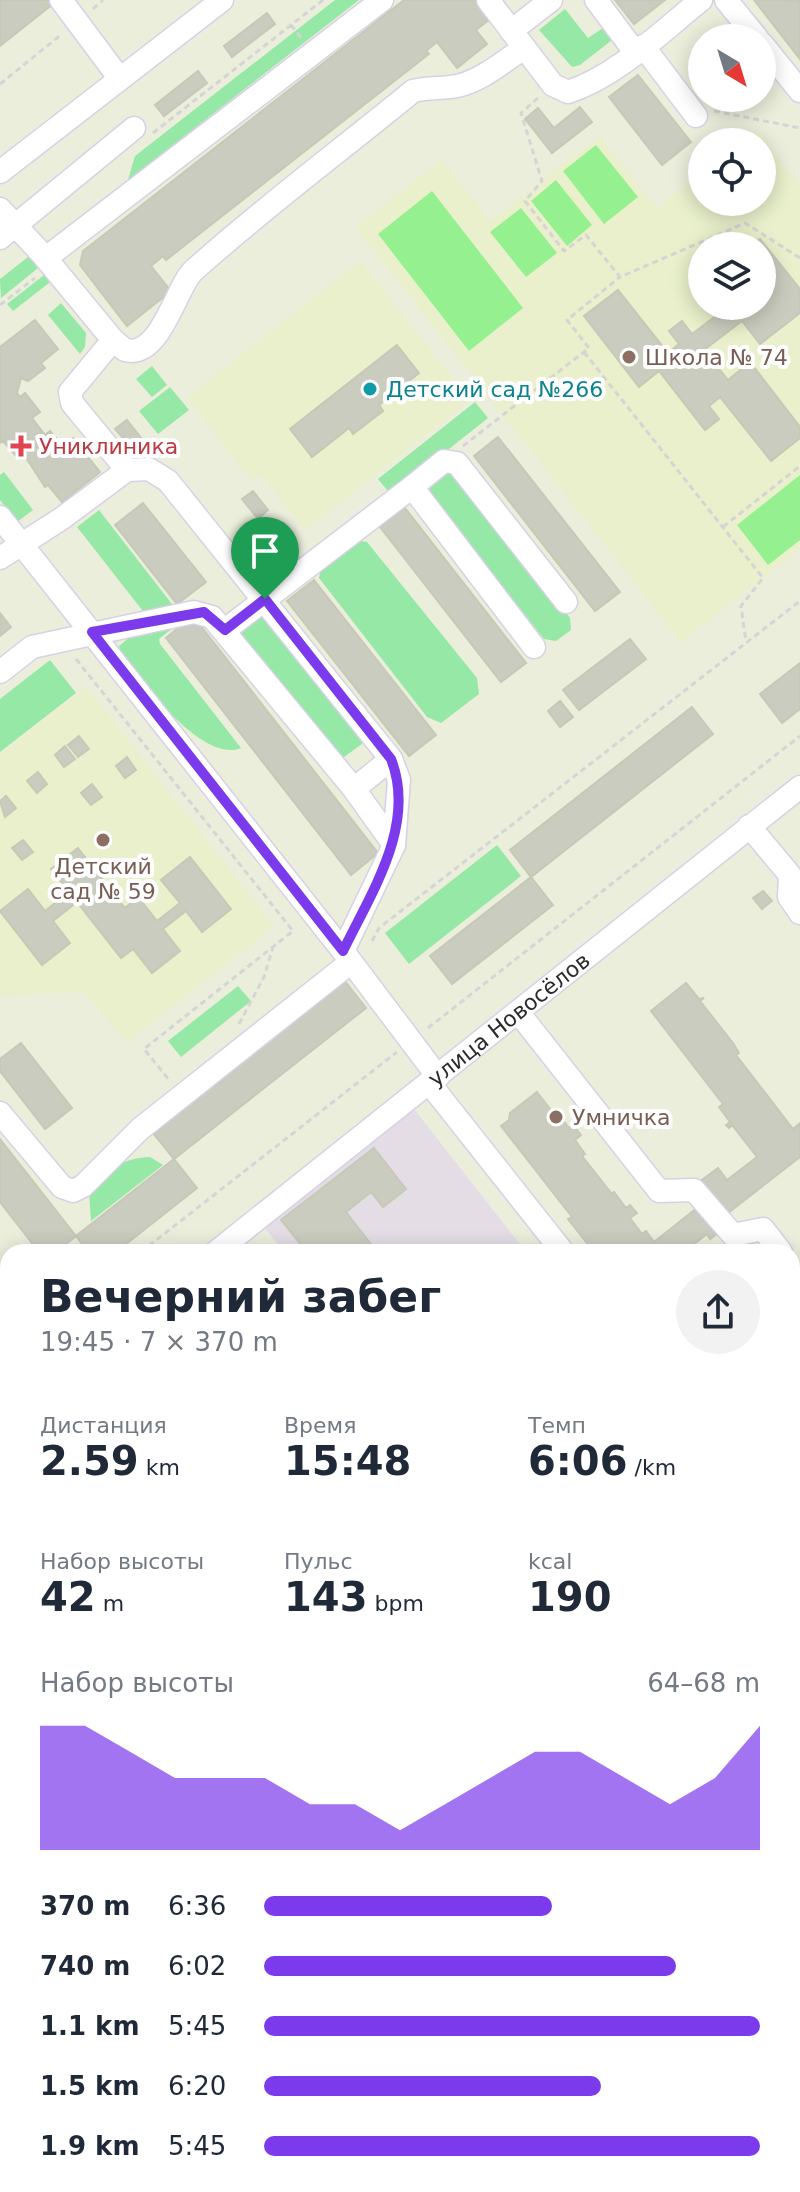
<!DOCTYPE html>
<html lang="ru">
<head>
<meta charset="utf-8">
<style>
  body { margin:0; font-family:"DejaVu Sans",sans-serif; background:#f2f2f3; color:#1f2937; height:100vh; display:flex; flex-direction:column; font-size:30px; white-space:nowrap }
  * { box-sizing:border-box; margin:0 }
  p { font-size:26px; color:#747a83 }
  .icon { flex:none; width:44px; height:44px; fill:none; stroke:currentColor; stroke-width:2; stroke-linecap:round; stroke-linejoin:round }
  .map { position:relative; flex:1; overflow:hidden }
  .side { position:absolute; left:0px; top:1244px; width:800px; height:948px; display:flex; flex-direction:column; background:#fff; border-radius:24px 24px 0 0; box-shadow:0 4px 20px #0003 }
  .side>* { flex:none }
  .needle { width:52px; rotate:142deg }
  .controls { position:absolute; left:688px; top:24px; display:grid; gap:16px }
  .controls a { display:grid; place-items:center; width:88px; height:88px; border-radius:50%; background:#fff; box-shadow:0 4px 20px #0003; font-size:40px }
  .pin { position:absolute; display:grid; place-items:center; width:68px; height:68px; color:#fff; margin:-82px -34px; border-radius:50% 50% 50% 0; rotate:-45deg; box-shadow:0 0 8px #0007 }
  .pin .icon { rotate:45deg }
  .round { display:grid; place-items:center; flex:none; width:84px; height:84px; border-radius:42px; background:#f2f2f3 }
  .head { display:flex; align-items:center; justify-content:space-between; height:136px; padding:0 40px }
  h1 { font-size:44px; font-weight:800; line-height:60px }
  .stats { display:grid; grid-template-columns:repeat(3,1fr); gap:12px; height:136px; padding:8px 40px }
  .stats div { display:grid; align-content:center }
  .stats b { font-size:40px; font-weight:800 }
  .stats small { font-size:22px; font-weight:400 }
  .stats p { font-size:22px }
  .chart { height:224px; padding:16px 40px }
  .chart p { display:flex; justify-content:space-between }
  .chart svg { width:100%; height:144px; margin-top:8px; fill:#7c3aed; opacity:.7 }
  ul { padding:0 40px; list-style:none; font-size:26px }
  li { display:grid; grid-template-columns:128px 96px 1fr; align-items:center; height:60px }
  li i { height:20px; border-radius:10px; background:#7c3aed }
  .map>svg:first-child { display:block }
  .industrial { fill:#e4dde6 }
  .education { fill:#e9f0cb; fill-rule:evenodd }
  .green { fill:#95e8a5 }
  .pitch { fill:#95f090 }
  .building { fill:#caccbf; stroke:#c6c9b6; stroke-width:2 }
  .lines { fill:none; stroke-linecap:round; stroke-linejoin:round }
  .minor-casing { stroke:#d8d1e5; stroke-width:25 }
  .major-casing { stroke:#d5d5d5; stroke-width:31 }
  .path { stroke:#d5d5d5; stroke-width:3; stroke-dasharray:6 4; stroke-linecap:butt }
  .minor { stroke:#fff; stroke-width:22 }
  .major { stroke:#c9fa55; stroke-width:28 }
  .route-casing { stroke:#fff; stroke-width:16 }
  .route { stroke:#7c3aed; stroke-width:10 }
  .education-dot { fill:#8d6e63; stroke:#fff; stroke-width:3 }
  .culture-dot { fill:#0f9aa8; stroke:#fff; stroke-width:3 }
  .health-dot { fill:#e0444e; stroke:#fff; stroke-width:3 }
  .labels { text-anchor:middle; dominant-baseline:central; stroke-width:8; stroke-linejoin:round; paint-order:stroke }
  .education-label { font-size:22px; fill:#785e54; stroke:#fff; text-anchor:start }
  .culture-label { font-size:22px; fill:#0d838f; stroke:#fff; text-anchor:start }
  .health-label { font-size:22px; fill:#be3a42; stroke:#fff; text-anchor:start }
  .street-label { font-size:22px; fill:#2b2b2b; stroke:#fff }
</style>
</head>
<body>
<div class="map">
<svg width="800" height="2192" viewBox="0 0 800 2192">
  <rect width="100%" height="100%" fill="#eceedc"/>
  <path class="industrial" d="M414,1109L526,1252H284L264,1227Z
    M800,1290V1400L792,1392V1296Z
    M792,1395L800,1404V1590L792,1597Z"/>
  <path class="education" d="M757,130L800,186V549L681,642L356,227L442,160L490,221L600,136L657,208L702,173V202H762V142H742ZM702,246H762V306H702Z
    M360,261L470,400L305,530L261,474L252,481L187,398Z
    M86,687L274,926L127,1042L82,991L0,997V754Z
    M0,2045L8,2055V2178L0,2185Z"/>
  <path class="green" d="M335,0H359L128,180L135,156Z
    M565,9L588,38L603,28L612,40L580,65L572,67L539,30Z
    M28,257L43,264L1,298L0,279Z
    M48,272L54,279L13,311L7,304Z
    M61,303L86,333L85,347L80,354L48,315Z
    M152,366L167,385L152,397L136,379Z
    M170,387L189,410L158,434L139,411Z
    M475,402L488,418L391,495L378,479Z
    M443,470L456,474L570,618L571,630L556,641L544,639L430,495L429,481Z
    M4,472L33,510L17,522L0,500V475Z
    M99,510L175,608L146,615L77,527Z
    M263,534L293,572L266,594L235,556Z
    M352,540L367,542L477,678L479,694L441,723L427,717L319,578L322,562Z
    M259,609L362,734V744L344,757L334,754L236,636Z
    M183,620L159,639L160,644L241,748C203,764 141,681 121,654L119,646L130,637Z
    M50,660L76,693L0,752V699Z
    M497,845L521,876L409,964L385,933Z
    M238,986L251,1001L181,1057L168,1041Z
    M150,1157L163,1165L91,1221L89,1192C109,1171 120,1158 150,1157Z"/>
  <path class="pitch" d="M596,145L638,197L604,224L563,171Z
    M556,180L592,225L567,246L531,201Z
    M432,191L523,308L469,351L378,234Z
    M521,208L557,253L526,277L490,232Z
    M800,475V540L768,565L737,525Z"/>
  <path class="building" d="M0,0H58L0,46Z
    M404,0H476L490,19L476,30L487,44L457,68L437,42L426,51L429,54L166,260L163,256L151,266L171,291L127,326L80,265L83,251Z
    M615,0H665L634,24Z
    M754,0L800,1V59Z
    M267,13L275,24L232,57L224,46Z
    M198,71L207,83L164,116L155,105Z
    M638,75L691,142L662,165L609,97Z
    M580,107L592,122L552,153L525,119L538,108L554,128Z
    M760,239L800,289V313L760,344L742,321L704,350L728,380L750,362L800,427V438L771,461L720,397L709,406L719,419L705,430L659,371L639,387L584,316L618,290L668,353L679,344L669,331L682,321L692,334L729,306H762V246H751Z
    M35,320L58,349L41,363L45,368L28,381L21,378L17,393L20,397L25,393L40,412L32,418L45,435L50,431L63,446L73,438L100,472L62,502L48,485L45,487L23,453L17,457L3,441L0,443V347Z
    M397,345L419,373L379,405L383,411L353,434L349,428L312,457L290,429Z
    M127,420L142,439L132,448L115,429Z
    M498,437L620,592L595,611L474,456Z
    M253,491L268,510L258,519L242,499Z
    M143,503L206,582L177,604L115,525Z
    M405,508L526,663L501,682L380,527Z
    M314,580L436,735L409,756L287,601Z
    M0,613L11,627L0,636Z
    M193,616L378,853L351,875L166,638Z
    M630,639L646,659L579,710L563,690Z
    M800,663V709L782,723L760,694Z
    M560,701L573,717L560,727L548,711Z
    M692,707L713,734L531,877L510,850Z
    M79,736L89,749L78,757L68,745Z
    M65,746L75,759L64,767L55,755Z
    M127,757L136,770L125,778L116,766Z
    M38,772L47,784L37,793L27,781Z
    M92,784L102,797L91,805L81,793Z
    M6,796L16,808L5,817L0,801Z
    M23,840L33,852L22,860L12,848Z
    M78,848L125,908L138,897L157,921L180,903L161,880L190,857L231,909L202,932L186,911L163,929L180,951L152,973L133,949L121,958L77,902L53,921L70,943L42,965L0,911L28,889L45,911L69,892L51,869Z
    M531,877L553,905L452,984L430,956Z
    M763,891L772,901L762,909L753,898Z
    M344,980L366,1008L174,1159L152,1132Z
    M686,983L699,999L704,998L700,1001L733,1043L739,1053L736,1055L793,1129L800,1123V1157L724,1216L698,1183L718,1168L727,1180L757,1157L732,1125L729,1128L726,1125L730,1122L719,1107L723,1104L651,1011Z
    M21,1043L72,1108L45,1129L0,1071V1059Z
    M537,1092L554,1114L557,1112L569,1128L573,1125L581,1135L575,1140L585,1154L582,1156L612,1194L614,1192L626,1208L630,1205L637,1213L630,1218L642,1234L646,1231L654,1242L697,1208L717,1234L710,1239L707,1234L684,1252H594L568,1219L572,1217L501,1126L509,1120L510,1113Z
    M0,1139L76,1236L56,1252H39L0,1202Z
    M374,1148L406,1189L383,1207L371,1192L346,1212L377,1252H310L304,1244L302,1246L281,1220Z
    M174,1159L197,1188L116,1252H88L76,1236Z
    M800,1306V1343L792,1349V1312Z
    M792,1454L800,1463V1488L792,1479Z
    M0,1510L8,1521V1535L0,1541Z
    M800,1558V1578L792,1585V1565Z
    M0,1925L8,1936V1983L2,1988Z
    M518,2184H567L557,2192H508Z"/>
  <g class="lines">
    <defs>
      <g id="minor">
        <path d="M61,0L120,79"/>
        <path d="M488,0L553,85L568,92C617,76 661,32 701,0"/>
        <path d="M596,0L635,52"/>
        <path d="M726,0L757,38"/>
        <path d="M511,31L551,0"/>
        <path d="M762,44L800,91"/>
        <path d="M643,46L696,116"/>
        <path d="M0,172L222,0"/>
        <path d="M0,209L43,255L113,340L70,392L72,403L127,470L61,519L0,558"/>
        <path d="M0,238L134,128"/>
        <path d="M46,258L382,0"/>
        <path d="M113,340L125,350C160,360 176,287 193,271C263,208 340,151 413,91C428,87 443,89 457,86C481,81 504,61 524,48"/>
        <path d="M127,470L149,469L168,481L391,759L354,789"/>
        <path d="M0,517L343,951L438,1077"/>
        <path d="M225,630L412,487"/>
        <path d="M534,647L412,487L444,461L457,463L566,602"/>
        <path d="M0,672L32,647L194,612L212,617L354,789L394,845L343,951"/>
        <path d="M391,759L399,780L394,845"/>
        <path d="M749,826L790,875L789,897L800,913"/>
        <path d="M518,1012L659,1191L694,1190L733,1235L763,1229L781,1252"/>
        <path d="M430,1084L563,1252"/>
        <path d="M0,1113L62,1187L73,1191L83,1186L140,1129L351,962"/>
        <path id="s1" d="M216,1252L800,787"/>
        <path d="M0,1474L8,1468"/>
        <path d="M792,1493L800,1502"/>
        <path d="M792,1539L800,1531"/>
        <path d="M0,1560L8,1554"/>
        <path d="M0,1629L8,1638"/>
        <path d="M792,1784L797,1779"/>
        <path d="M0,1886L8,1896"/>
        <path d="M0,2013L8,2023"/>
        <path d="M792,2064L800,2041"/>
        <path d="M792,2087L800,2089"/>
        <path d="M287,2192L289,2184"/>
        <path d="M626,2192L636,2184"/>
      </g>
      <path id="major" d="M0,1365L8,1375
        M792,1962L800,1964"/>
    </defs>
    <use href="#minor" class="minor-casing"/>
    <use href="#major" class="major-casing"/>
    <path class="path" d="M93,9L103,0
      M291,25L301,38
      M0,84L62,34
      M538,98L521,113L542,181L525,201L564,251L586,235L620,277L745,223L800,258
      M714,111L800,128
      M153,133L323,0
      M0,305L35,278
      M584,352L763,578L741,606L746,642
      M463,446L589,348L567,320L620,277
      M723,527L800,466
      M76,659L293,931L144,1049L170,1081
      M372,941L379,928L800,601
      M239,1024L264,977L273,947
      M428,1028L800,736
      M141,1252L397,1052
      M0,1267L8,1277
      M97,2184L98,2192
      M363,2192L369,2187L410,2188L413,2192"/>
    <use href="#minor" class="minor"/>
    <use href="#major" class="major"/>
  </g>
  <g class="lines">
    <defs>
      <path id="route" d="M265,599L391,759C417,825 371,893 343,951L92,632L204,612L225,630Z"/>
    </defs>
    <use href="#route" class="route-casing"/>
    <use href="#route" class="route"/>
  </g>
  <g class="education-dot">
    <circle cx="629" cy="357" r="8"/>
    <circle cx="103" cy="840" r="8"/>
    <circle cx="556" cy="1117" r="8"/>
  </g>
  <circle class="culture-dot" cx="370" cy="389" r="8"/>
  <path class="health-dot" d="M17 434h8v8h8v8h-8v8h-8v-8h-8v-8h8z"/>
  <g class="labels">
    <g class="education-label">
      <text x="645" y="357">Школа № 74</text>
      <text x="103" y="866" text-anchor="middle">Детский<tspan x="103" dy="25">сад № 59</tspan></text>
      <text x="572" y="1117">Умничка</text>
    </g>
    <g class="culture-label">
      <text x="386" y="389">Детский сад №266</text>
    </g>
    <g class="health-label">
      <text x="39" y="446">Униклиника</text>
    </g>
    <g class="street-label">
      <text stroke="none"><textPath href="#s1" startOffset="374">улица Новосёлов</textPath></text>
    </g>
  </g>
</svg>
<div class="controls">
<a><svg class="needle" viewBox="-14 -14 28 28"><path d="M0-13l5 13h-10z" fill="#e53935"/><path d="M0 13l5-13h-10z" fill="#747a83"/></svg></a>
<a><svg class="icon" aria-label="locate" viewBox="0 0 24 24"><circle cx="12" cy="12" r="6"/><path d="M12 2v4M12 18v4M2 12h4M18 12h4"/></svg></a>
<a><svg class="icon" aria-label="layers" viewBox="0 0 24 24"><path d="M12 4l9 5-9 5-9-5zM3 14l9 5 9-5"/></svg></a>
</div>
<div class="pin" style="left:265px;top:599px;background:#1e9e55"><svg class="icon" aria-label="arrive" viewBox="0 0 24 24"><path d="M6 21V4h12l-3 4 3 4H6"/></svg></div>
<section class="side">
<div class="head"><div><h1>Вечерний забег</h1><p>19:45 · 7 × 370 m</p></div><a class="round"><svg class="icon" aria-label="share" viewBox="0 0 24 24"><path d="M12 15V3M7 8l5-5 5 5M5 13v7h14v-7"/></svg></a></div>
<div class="stats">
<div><p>Дистанция</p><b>2.59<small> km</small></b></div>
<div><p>Время</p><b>15:48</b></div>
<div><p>Темп</p><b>6:06<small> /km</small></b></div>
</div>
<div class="stats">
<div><p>Набор высоты</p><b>42<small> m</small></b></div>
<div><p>Пульс</p><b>143<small> bpm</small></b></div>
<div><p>kcal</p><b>190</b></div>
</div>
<div class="chart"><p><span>Набор высоты</span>64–68 m</p>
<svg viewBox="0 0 160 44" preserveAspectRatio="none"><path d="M0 44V6L10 6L20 14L30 22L40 22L50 22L60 30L70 30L80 38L90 30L100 22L110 14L120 14L130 22L140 30L150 22L160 6V44z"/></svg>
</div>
<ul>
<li><b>370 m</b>6:36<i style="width:58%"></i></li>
<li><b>740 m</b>6:02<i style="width:83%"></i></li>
<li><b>1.1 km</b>5:45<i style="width:100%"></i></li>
<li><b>1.5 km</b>6:20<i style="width:68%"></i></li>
<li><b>1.9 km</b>5:45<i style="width:100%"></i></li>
</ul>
</section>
</div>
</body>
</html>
